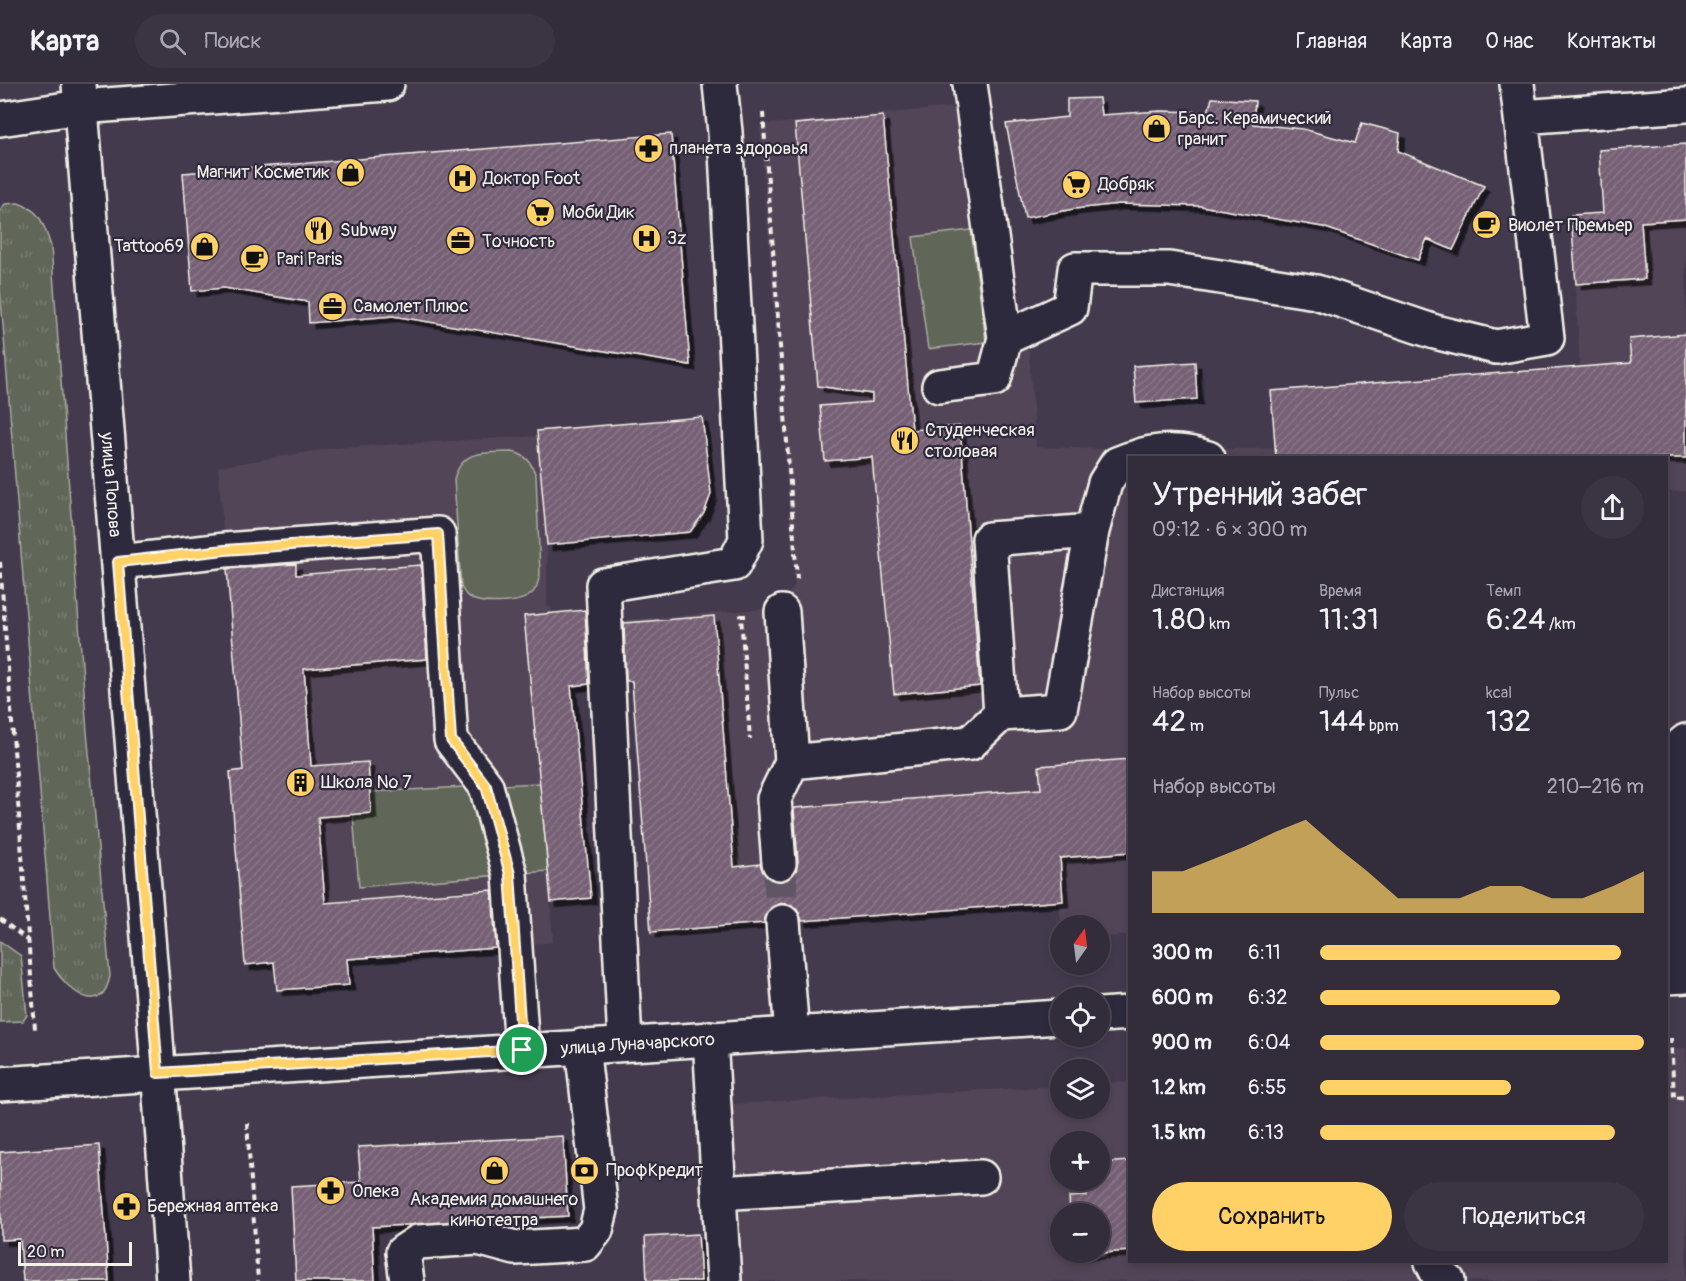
<!DOCTYPE html>
<html lang="ru">
<head>
<meta charset="utf-8">
<style>
  body { margin:0; font-family:Pangolin,sans-serif; background:#3b3442; color:#f1f3f6; height:100vh; display:flex; flex-direction:column; font-size:22px; white-space:nowrap }
  * { box-sizing:border-box; margin:0 }
  p { font-size:20px; color:#a9a7af }
  .icon { flex:none; width:33px; height:33px; fill:none; stroke:currentColor; stroke-width:2; stroke-linecap:round; stroke-linejoin:round }
  .map { position:relative; flex:1; overflow:hidden }
  .panel { position:absolute; left:1128px; top:372px; width:540px; height:807px; display:flex; flex-direction:column; background:#332c3a; border-radius:0px; box-shadow:0 3px 9px #0003,0 0 0 2px #4e4854 }
  .panel>* { flex:none }
  .needle { width:39px; rotate:14deg }
  .buttons { position:absolute; left:1050px; top:831px; display:grid; gap:12px }
  .buttons a { display:grid; place-items:center; width:60px; height:60px; border-radius:50%; background:#332c3a; box-shadow:0 3px 9px #0003,0 0 0 2px #4e4854; font-size:30px }
  .scale { position:absolute; left:18px; bottom:15px; width:114px; box-sizing:border-box; padding-left:6px; border:3px solid #f4f1e8; border-top:0; font-size:16px; line-height:21px; white-space:nowrap; color:#f4f1e8; -webkit-text-stroke:4px #2f2a3d; paint-order:stroke }
  .pin { position:absolute; display:grid; place-items:center; width:51px; height:51px; color:#fff; margin:-26px; border:3px solid #fff; border-radius:50%; box-shadow:0 2px 6px #0007 }
  .round { display:grid; place-items:center; flex:none; width:63px; height:63px; border-radius:32px; background:#3b3442 }
  .overview { display:flex; align-items:center; justify-content:space-between; height:102px; padding:0 24px }
  h1 { font-size:33px; font-weight:600; line-height:45px }
  .metrics { display:grid; grid-template-columns:repeat(3,1fr); gap:9px; height:102px; padding:6px 24px }
  .metrics div { display:grid; align-content:center }
  .metrics b { font-size:30px; font-weight:600 }
  .metrics small { font-size:16px; font-weight:400 }
  .metrics p { font-size:16px }
  .chart { height:168px; padding:12px 24px }
  .chart p { display:flex; justify-content:space-between }
  .chart svg { width:100%; height:108px; margin-top:6px; fill:#ffd166; opacity:.7 }
  .cta { display:flex; gap:12px; margin-top:auto; padding:12px 24px }
  .cta a { flex:1; height:69px; border-radius:36px; background:#ffd166; color:#111; font-size:24px; font-weight:600; line-height:69px; text-align:center }
  .cta a+a { background:#3b3442; color:#f1f3f6 }
  ul { padding:0 24px; list-style:none; font-size:20px }
  li { display:grid; grid-template-columns:96px 72px 1fr; align-items:center; height:45px }
  li i { height:15px; border-radius:8px; background:#ffd166 }
  header { display:flex; align-items:center; gap:36px; box-sizing:border-box; height:84px; padding:0 30px; background:#332c3a; border-bottom:2px solid #4e4854 }
  header strong { font-size:28px }
  nav { display:flex; gap:33px; margin-inline-start:auto; font-size:21px }
  .search { width:420px; height:54px; background:#3b3442; display:flex; align-items:center; gap:15px; box-sizing:border-box; padding:0 21px; border-radius:33px; color:#a9a7af; font-size:22px }
  .map>svg:first-child { display:block }
  .built { fill:#534559; fill-rule:evenodd }
  .grass { fill:url(#grass-tufts); stroke:#aaaca0; stroke-width:1.5 }
  .garden { fill:#606659; stroke:#aaaca0; stroke-width:1.5 }
  .building { fill:url(#building-hatch); stroke:#f4f1e8; stroke-width:1.5; filter:url(#shadow) }
  .lines { fill:none; stroke-linecap:round; stroke-linejoin:round }
  .minor-tunnel { stroke:#5e5565; stroke-width:33; stroke-dasharray:33 16; stroke-linecap:butt }
  .minor-casing { stroke:#f4f1e8; stroke-width:38 }
  .major-casing { stroke:#f4f1e8; stroke-width:38 }
  .path { stroke:#f4f1e8; stroke-width:4; stroke-dasharray:6 4.5; stroke-linecap:butt }
  .minor { stroke:#2f2a3d; stroke-width:33 }
  .major { stroke:#2f2a3d; stroke-width:33 }
  .route-casing { stroke:#fff; stroke-width:12 }
  .route { stroke:#ffd166; stroke-width:8 }
  .labels { text-anchor:middle; dominant-baseline:central; stroke-width:4.5; stroke-linejoin:round; paint-order:stroke }
  .poi-label { font-size:18px; fill:#f4f1e8; stroke:#2f2a3d; text-anchor:start }
  .street-label { font-size:18px; fill:#f4f1e8; stroke:#2f2a3d }
</style>
</head>
<body>
<header>
<strong>Карта</strong>
<div class="search"><svg class="icon" aria-label="search" viewBox="0 0 24 24"><circle cx="10" cy="10" r="6"/><path d="M15 15l6 6"/></svg>Поиск</div>
<nav><a>Главная</a><a>Карта</a><a>О нас</a><a>Контакты</a></nav>
</header>
<div class="map">
<svg width="1686" height="1197" viewBox="0 0 1686 1197">
  <defs>
    <pattern id="grass-tufts" width="24" height="20" patternUnits="userSpaceOnUse" patternTransform="scale(1.5)"><rect width="24" height="20" fill="#606659"/><path d="M3 7l-1-3M5 7V3M7 7l1-3M15 17l-1-3M17 17v-4M19 17l1-3" fill="none" stroke="#777c71"/></pattern>
    <pattern id="building-hatch" width="6" height="6" patternUnits="userSpaceOnUse" patternTransform="scale(1.5)"><rect width="6" height="6" fill="#766074"/><path d="M-1 1l2-2M0 6l6-6M5 7l2-2" fill="none" stroke="#8a7788"/></pattern>
    <filter id="shadow"><feDropShadow dx="5.5" dy="5.5" stdDeviation="0" flood-color="#0009"/></filter>
  </defs>
  <rect width="100%" height="100%" fill="#443a4e"/>
  <filter id="ink" filterUnits="userSpaceOnUse"><feTurbulence type="fractalNoise" baseFrequency=".0167" numOctaves="2"/><feDisplacementMap in="SourceGraphic" scale="12" xChannelSelector="R" yChannelSelector="G"/><feConvolveMatrix kernelMatrix="1 2 1 2 8 2 1 2 1" color-interpolation-filters="sRGB"/></filter>
  <g filter="url(#ink)">
    <path class="built" d="M955,23L990,260L1028,258L1036,363L1103,365L1191,358L1221,365H1275L1271,307L1580,283L1571,131L1603,129L1599,66L1686,60V407L1667,408L1666,374H1130L1129,851L1100,853V842L1061,841L1059,819L650,852L625,536L779,524L795,501L760,41Z
      M538,352L547,461V523H551L552,529L586,526L590,576L583,577L585,601L571,602L591,814L550,818L553,858L347,875L349,901L277,906L274,878L245,881L230,688L243,686L218,383L333,364Z
      M1686,964V1197H705L698,1022L1060,1002V1024H1100V999L1129,998L1130,1178H1666L1667,965ZM1060,1058H1100V1096H1060ZM1060,1130H1100V1168H1060Z"/>
    <path class="grass" d="M18,119C42,127 43,140 51,162L87,648L110,892C102,935 67,906 54,884L0,203V127L5,120Z
      M0,857L21,872L27,931L23,937L0,938Z"/>
    <path class="garden" d="M971,146L986,258L928,265L913,153Z
      M512,368C527,371 531,378 536,392L540,490C538,498 537,506 530,511C519,520 483,521 470,514C466,512 463,506 461,503L454,395C463,364 486,369 512,368Z
      M540,699L548,787L359,803L353,730L371,729L370,708Z"/>
    <path class="building" d="M1099,14L1101,31L1160,27L1208,28L1212,14L1255,17L1253,40L1303,45L1355,59L1362,39L1400,49L1398,67L1484,102L1453,166L1427,155L1418,176L1323,143L1201,122L1119,120L1074,125L1025,134L1006,40L1067,33V15Z
      M883,32L912,346L960,342L980,602L894,610L872,373L825,377L820,322L872,318V310L818,302L795,40Z
      M671,50L690,281L393,232L309,239L308,218L224,204L192,207L183,89Z
      M1686,60V135L1641,138L1645,195L1576,200L1571,131L1603,129L1599,66Z
      M1686,250V374H1276L1271,307L1631,279L1629,255Z
      M1195,278L1197,315L1136,319L1133,282Z
      M702,333L711,410L704,429L690,448L547,461L537,347Z
      M296,480V491L421,481L427,575L304,585L311,682L368,678L371,729L318,733L325,819L492,806L496,864L347,875L349,901L277,906L274,878L245,881L230,688L243,686L227,485Z
      M585,526L589,600L571,602L591,814L551,818L524,532Z
      M714,532L734,783L760,780L764,790L771,796L781,798L790,794L796,787L798,778L794,724L1041,705L1039,682L1130,675V768L1060,774L1063,817L802,837L798,827L792,821L782,819L772,823L766,831L764,839L651,848L632,597H626L624,539Z
      M563,1052L568,1132L372,1143L375,1197H296L291,1102L361,1098L358,1063Z
      M99,1061L109,1197H23L20,1155L1,1156L0,1068Z
      M1130,1077V1167L1073,1171V1168H1100V1130H1070L1069,1113L1087,1112L1086,1096H1100V1079Z
      M698,1150L701,1197H647L645,1153Z"/>
    <g class="lines">
      <path class="minor-tunnel" d="M779,779L783,838"/>
      <defs>
        <path id="minor" d="M1521,33L1686,21
          M1005,254L1070,224L1075,185H1169L1316,208L1435,248L1496,263L1547,254L1517,0
          M939,302L994,295L1005,254L970,0
          M1134,374C1156,365 1186,366 1208,374
          M119,478L225,466L438,450L451,656L486,702L510,790L522,966
          M1001,630L1060,626L1092,447L1105,399L1117,380L1130,375
          M792,678L970,659L1001,630L989,455L1092,447
          M779,779L774,715L792,678L782,528
          M783,838L792,950
          M1682,892L1678,833L1680,662L1686,657
          M710,954L724,1197
          M625,960L603,501L734,480L746,456L725,48L720,0
          M719,1109L981,1093
          M1432,1178L1440,1194L1448,1197
          M407,1197L403,1168L418,1158L478,1154L515,1164L585,1160L596,1146L601,1126L582,962"/>
        <g id="major">
          <path id="s1" d="M79,0L154,927L173,1197"/>
          <path d="M0,35L80,23L387,0"/>
          <path d="M1666,893L1686,892"/>
          <path d="M1100,931L1130,929"/>
          <path id="s2" d="M0,1000L1060,933"/>
        </g>
      </defs>
      <use href="#minor" class="minor-casing"/>
      <use href="#major" class="major-casing"/>
      <path class="path" d="M763,29L797,495
        M0,478L35,945
        M746,532H741L750,655
        M0,835L29,857
        M1671,954L1674,1014L1686,1013
        M247,1039L258,1197"/>
      <use href="#minor" class="minor"/>
      <use href="#major" class="major"/>
    </g>
  </g>
  <g class="lines" filter="url(#ink)">
    <defs>
      <path id="route" d="M438,450L451,656L486,702L510,790L522,966L158,989L118,478L225,466Z"/>
    </defs>
    <use href="#route" class="route-casing"/>
    <use href="#route" class="route"/>
  </g>
  <defs>
    <symbol id="shop-disc" viewBox="-11 -11 22 22"><circle r="9.5" fill="#ffd166" stroke="#2f2a3d"/><path d="M-5-2.5h2.3a2.7 3.5 0 0 1 5.4 0H5L5.5 6h-11ZM-1.5-2.5h3a1.5 2.3 0 0 0-3 0Z" fill="#111"/></symbol>
    <symbol id="pharmacy-disc" viewBox="-11 -11 22 22"><circle r="9.5" fill="#ffd166" stroke="#2f2a3d"/><path d="M-2-6h4v4h4v4h-4v4h-4v-4h-4v-4h4Z" fill="#111"/></symbol>
    <symbol id="hospital-disc" viewBox="-11 -11 22 22"><circle r="9.5" fill="#ffd166" stroke="#2f2a3d"/><path d="M-5-5h3v3.5h4V-5h3V5h-3V1.5h-4V5h-3Z" fill="#111"/></symbol>
    <symbol id="supermarket-disc" viewBox="-11 -11 22 22"><circle r="9.5" fill="#ffd166" stroke="#2f2a3d"/><path d="M-6-5.5h2.5l.6 2H6L4.5 2H-2.5L-4.4-4H-6ZM-1.5 3.2a1.3 1.3 0 1 0 .1 0ZM3 3.2a1.3 1.3 0 1 0 .1 0Z" fill="#111"/></symbol>
    <symbol id="cafe-disc" viewBox="-11 -11 22 22"><circle r="9.5" fill="#ffd166" stroke="#2f2a3d"/><path d="M-5.5-4.5H6V0H3Q3 3.5 0 3.5H-2.5Q-5.5 3.5-5.5 0ZM3-3.2v2h1.7v-2ZM-6 4.5H4V6H-6Z" fill="#111"/></symbol>
    <symbol id="restaurant-disc" viewBox="-11 -11 22 22"><circle r="9.5" fill="#ffd166" stroke="#2f2a3d"/><path d="M-5-6h1v4h1v-4h1v4h1v-4h1v5L-1.5 .5V6h-2V.5L-5-1ZM5-6V6H3V1.5H1.5Q1.5-4 5-6Z" fill="#111"/></symbol>
    <symbol id="office-disc" viewBox="-11 -11 22 22"><circle r="9.5" fill="#ffd166" stroke="#2f2a3d"/><path d="M-6-3h4V-5.5h4V-3h4V5H-6ZM-1-4.5V-3h2v-1.5ZM-6 0V1H6V0Z" fill="#111"/></symbol>
    <symbol id="building-disc" viewBox="-11 -11 22 22"><circle r="9.5" fill="#ffd166" stroke="#2f2a3d"/><path d="M-4-6H4V6H1V3H-1V6H-4ZM-2.5-4.3h1.7v1.8h-1.7ZM.8-4.3h1.7v1.8H.8ZM-2.5-1h1.7V.8h-1.7ZM.8-1h1.7V.8H.8Z" fill="#111"/></symbol>
    <symbol id="bank-disc" viewBox="-11 -11 22 22"><circle r="9.5" fill="#ffd166" stroke="#2f2a3d"/><path d="M-6-4H6V4H-6ZM0-2.3a2.3 2.3 0 1 0 0 4.6a2.3 2.3 0 1 0 0-4.6Z" fill="#111"/></symbol>
  </defs>
  <g fill-rule="evenodd">
    <use href="#shop-disc" x="1140" y="28" width="33" height="33"/>
    <use href="#pharmacy-disc" x="632" y="48" width="33" height="33"/>
    <use href="#shop-disc" x="334" y="72" width="33" height="33"/>
    <use href="#hospital-disc" x="446" y="78" width="33" height="33"/>
    <use href="#supermarket-disc" x="1060" y="84" width="33" height="33"/>
    <use href="#supermarket-disc" x="524" y="112" width="33" height="33"/>
    <use href="#cafe-disc" x="1470" y="124" width="33" height="33"/>
    <use href="#restaurant-disc" x="302" y="130" width="33" height="33"/>
    <use href="#hospital-disc" x="630" y="138" width="33" height="33"/>
    <use href="#office-disc" x="444" y="140" width="33" height="33"/>
    <use href="#shop-disc" x="188" y="146" width="33" height="33"/>
    <use href="#cafe-disc" x="238" y="158" width="33" height="33"/>
    <use href="#office-disc" x="316" y="206" width="33" height="33"/>
    <use href="#restaurant-disc" x="888" y="340" width="33" height="33"/>
    <use href="#building-disc" x="284" y="682" width="33" height="33"/>
    <use href="#shop-disc" x="478" y="1070" width="33" height="33"/>
    <use href="#bank-disc" x="568" y="1070" width="33" height="33"/>
    <use href="#pharmacy-disc" x="314" y="1090" width="33" height="33"/>
    <use href="#pharmacy-disc" x="110" y="1106" width="33" height="33"/>
  </g>
  <g class="labels">
    <g class="poi-label">
      <text x="1178" y="34">Барс. Керамический<tspan x="1178" dy="21">гранит</tspan></text>
      <text x="669" y="64">планета здоровья</text>
      <text x="330" y="88" text-anchor="end">Магнит Косметик</text>
      <text x="483" y="94">Доктор Foot</text>
      <text x="1098" y="100">Добряк</text>
      <text x="562" y="128">Моби Дик</text>
      <text x="1508" y="141">Виолет Премьер</text>
      <text x="340" y="146">Subway</text>
      <text x="667" y="154">3z</text>
      <text x="482" y="157">Точность</text>
      <text x="184" y="162" text-anchor="end">Tattoo69</text>
      <text x="276" y="175">Pari Paris</text>
      <text x="353" y="222">Самолет Плюс</text>
      <text x="925" y="346">Студенческая<tspan x="925" dy="21">столовая</tspan></text>
      <text x="321" y="698">Школа № 7</text>
      <text x="606" y="1086">ПрофКредит</text>
      <text x="352" y="1107">Опека</text>
      <text x="494" y="1115" text-anchor="middle">Академия домашнего<tspan x="494" dy="21">кинотеатра</tspan></text>
      <text x="147" y="1122">Бережная аптека</text>
    </g>
    <g class="street-label">
      <text stroke="none"><textPath href="#s1" startOffset="402">улица Попова</textPath></text>
      <text stroke="none"><textPath href="#s2" startOffset="639">улица Луначарского</textPath></text>
    </g>
  </g>
</svg>
<div class="buttons">
<a><svg class="needle" viewBox="-14 -14 28 28"><path d="M0-13l5 13h-10z" fill="#e53935"/><path d="M0 13l5-13h-10z" fill="#a9a7af"/></svg></a>
<a><svg class="icon" aria-label="locate" viewBox="0 0 24 24"><circle cx="12" cy="12" r="6"/><path d="M12 2v4M12 18v4M2 12h4M18 12h4"/></svg></a>
<a><svg class="icon" aria-label="layers" viewBox="0 0 24 24"><path d="M12 4l9 5-9 5-9-5zM3 14l9 5 9-5"/></svg></a>
<a>+</a>
<a>−</a>
</div>
<div class="scale">20 m</div>
<div class="pin" style="left:522px;top:966px;background:#1e9e55"><svg class="icon" aria-label="arrive" viewBox="0 0 24 24"><path d="M6 21V4h12l-3 4 3 4H6"/></svg></div>
<section class="panel">
<div class="overview"><div><h1>Утренний забег</h1><p>09:12 · 6 × 300 m</p></div><a class="round"><svg class="icon" aria-label="share" viewBox="0 0 24 24"><path d="M12 15V3M7 8l5-5 5 5M5 13v7h14v-7"/></svg></a></div>
<div class="metrics">
<div><p>Дистанция</p><b>1.80<small> km</small></b></div>
<div><p>Время</p><b>11:31</b></div>
<div><p>Темп</p><b>6:24<small> /km</small></b></div>
</div>
<div class="metrics">
<div><p>Набор высоты</p><b>42<small> m</small></b></div>
<div><p>Пульс</p><b>144<small> bpm</small></b></div>
<div><p>kcal</p><b>132</b></div>
</div>
<div class="chart"><p><span>Набор высоты</span>210–216 m</p>
<svg viewBox="0 0 160 44" preserveAspectRatio="none"><path d="M0 44V27L10 27L20 22L30 17L40 11L50 6L60 17L70 27L80 38L90 38L100 38L110 33L120 33L130 38L140 38L150 33L160 27V44z"/></svg>
</div>
<ul>
<li><b>300 m</b>6:11<i style="width:93%"></i></li>
<li><b>600 m</b>6:32<i style="width:74%"></i></li>
<li><b>900 m</b>6:04<i style="width:100%"></i></li>
<li><b>1.2 km</b>6:55<i style="width:59%"></i></li>
<li><b>1.5 km</b>6:13<i style="width:91%"></i></li>
</ul>
<div class="cta"><a>Сохранить</a><a>Поделиться</a></div>
</section>
</div>
</body>
</html>
